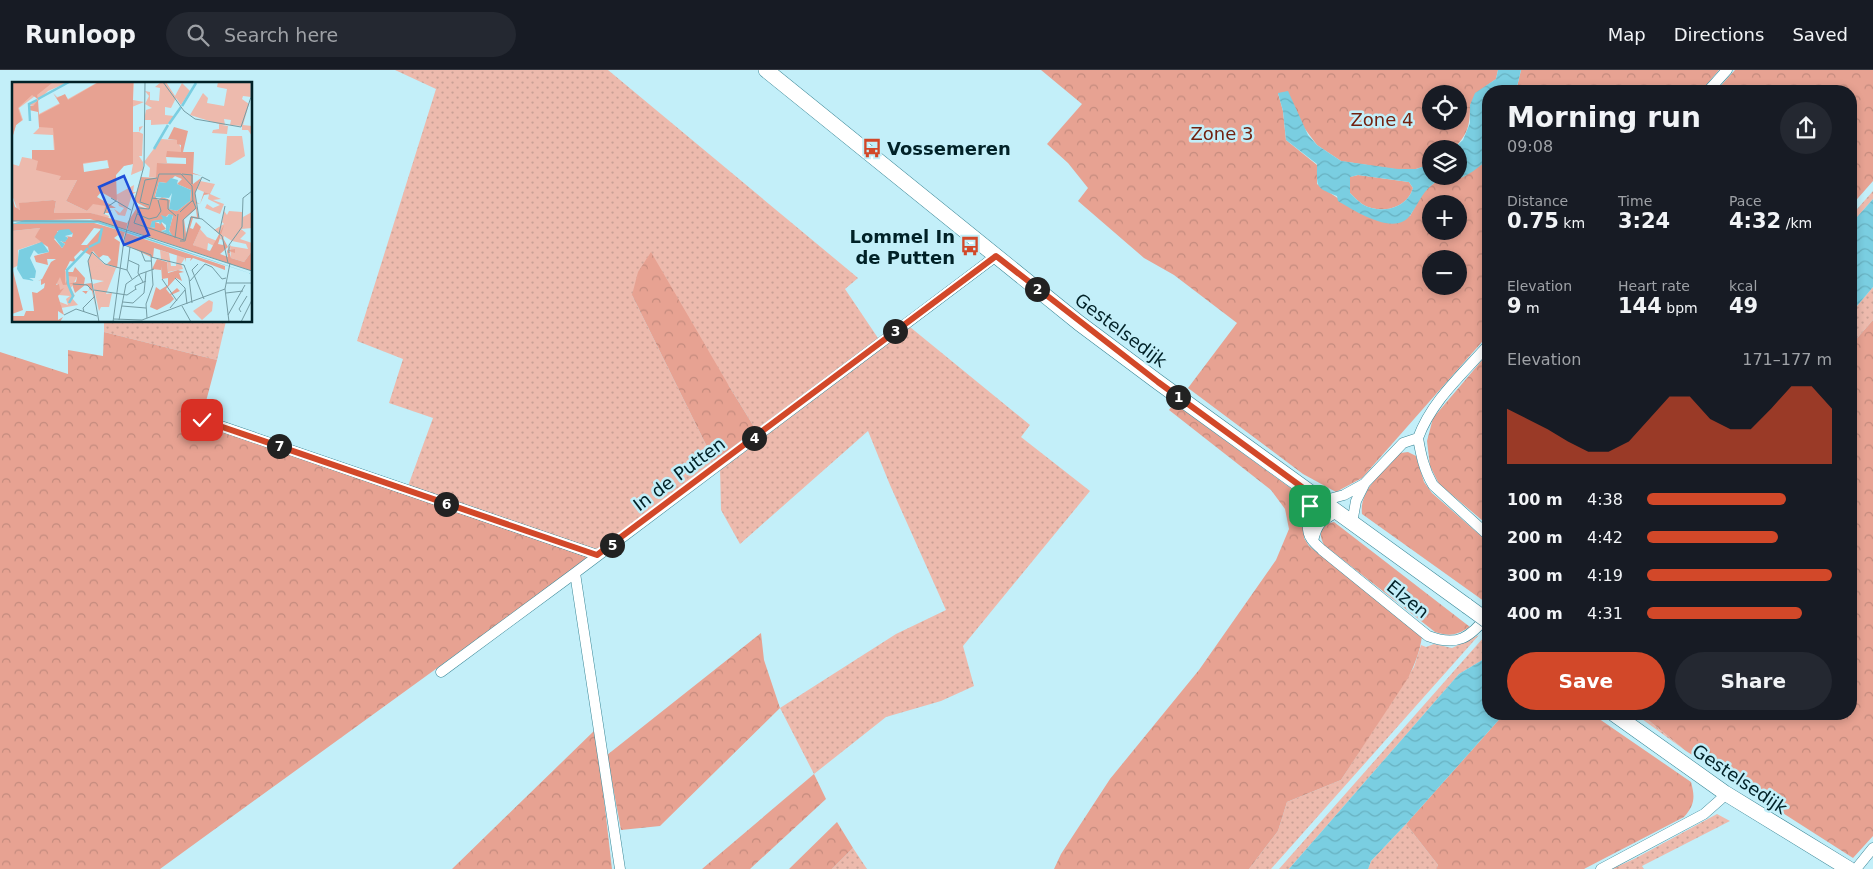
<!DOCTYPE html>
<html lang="en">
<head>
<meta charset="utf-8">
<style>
  body { margin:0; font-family:"DejaVu Sans",sans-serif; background:#242831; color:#f1f3f6; height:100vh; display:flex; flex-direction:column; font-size:19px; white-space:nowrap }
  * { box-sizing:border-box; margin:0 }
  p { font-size:16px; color:#9ea1a6 }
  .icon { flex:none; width:28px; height:28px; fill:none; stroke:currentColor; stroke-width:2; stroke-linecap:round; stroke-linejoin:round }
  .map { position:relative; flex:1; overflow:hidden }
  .details { position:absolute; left:1482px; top:15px; width:375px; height:635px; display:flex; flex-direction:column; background:#171b24; border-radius:20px; box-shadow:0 2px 8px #0003 }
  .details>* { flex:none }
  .fabs { position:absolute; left:1422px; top:15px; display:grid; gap:10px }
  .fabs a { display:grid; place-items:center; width:45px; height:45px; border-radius:50%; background:#171b24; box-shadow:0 2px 8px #0003; font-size:25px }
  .pin { position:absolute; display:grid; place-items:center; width:42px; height:42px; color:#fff; margin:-21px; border-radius:10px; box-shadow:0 2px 8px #0006 }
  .km { position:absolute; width:25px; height:25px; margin:-12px; border-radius:50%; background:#222; color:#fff; font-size:14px; line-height:25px; text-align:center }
  .round { display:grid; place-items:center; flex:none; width:52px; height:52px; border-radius:26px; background:#242831 }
  .headline { display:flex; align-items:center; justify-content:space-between; height:85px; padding:0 25px }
  h1 { font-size:28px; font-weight:800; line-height:38px }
  .stats { display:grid; grid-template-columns:repeat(3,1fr); gap:8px; height:85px; padding:5px 25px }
  .stats div { display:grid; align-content:center }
  .stats b { font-size:21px; font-weight:800 }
  .stats small { font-size:14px; font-weight:400 }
  .stats p { font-size:14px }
  .chart { height:140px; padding:10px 25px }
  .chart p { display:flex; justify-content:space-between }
  .chart svg { width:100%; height:90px; margin-top:5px; fill:#d24829; opacity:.7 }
  .button { display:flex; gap:10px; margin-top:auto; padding:10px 25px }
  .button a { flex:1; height:58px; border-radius:30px; background:#d24829; color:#fff; font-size:20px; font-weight:800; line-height:58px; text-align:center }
  .button a+a { background:#242831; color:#f1f3f6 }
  ul { padding:0 25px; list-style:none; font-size:16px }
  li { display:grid; grid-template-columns:80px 60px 1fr; align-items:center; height:38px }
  li i { height:12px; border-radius:6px; background:#d24829 }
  header { display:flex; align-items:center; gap:30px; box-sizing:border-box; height:70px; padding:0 25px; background:#171b24; border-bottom:1px solid #363941 }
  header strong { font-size:24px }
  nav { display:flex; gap:28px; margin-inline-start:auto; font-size:18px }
  .search { width:350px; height:45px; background:#242831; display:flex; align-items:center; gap:12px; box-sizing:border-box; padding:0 18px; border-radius:28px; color:#9ea1a6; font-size:19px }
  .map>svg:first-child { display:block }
  .grass { fill:url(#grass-dots) }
  .forest { fill:url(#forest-crowns); fill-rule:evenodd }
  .water { fill:url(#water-waves); fill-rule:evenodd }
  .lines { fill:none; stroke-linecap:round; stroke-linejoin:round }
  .minor-casing { stroke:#398696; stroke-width:11 }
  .secondary-casing { stroke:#398696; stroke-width:16 }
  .minor { stroke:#fff; stroke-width:10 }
  .secondary { stroke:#fff; stroke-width:15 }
  .secondary-bridge-casing { stroke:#398696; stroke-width:16; stroke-linecap:butt }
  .secondary-bridge { stroke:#fff; stroke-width:15 }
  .route-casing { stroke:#fff; stroke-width:10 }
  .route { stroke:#d24829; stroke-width:6 }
  .labels { text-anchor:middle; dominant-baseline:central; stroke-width:5; stroke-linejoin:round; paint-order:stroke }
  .park-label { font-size:18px; fill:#71210f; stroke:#c3eff9 }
  .poi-label { font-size:18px; font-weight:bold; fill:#002127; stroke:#c3eff9; text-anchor:start }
  .street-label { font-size:18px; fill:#002127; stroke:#c3eff9 }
  .inset-river { fill:none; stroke:#7acee1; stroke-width:2.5 }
  .inset-road { fill:none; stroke:#759da5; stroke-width:1 }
  .view { fill:#1d4ed8; fill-opacity:0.15; stroke:#1d4ed8; stroke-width:2.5 }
  .inset-edge { fill:none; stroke:#002127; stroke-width:2.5 }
</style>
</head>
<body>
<header>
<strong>Runloop</strong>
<div class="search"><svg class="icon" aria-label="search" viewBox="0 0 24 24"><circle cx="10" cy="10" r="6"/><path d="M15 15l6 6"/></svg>Search here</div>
<nav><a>Map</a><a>Directions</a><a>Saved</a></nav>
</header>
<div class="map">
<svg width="1873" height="799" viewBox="0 0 1873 799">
  <defs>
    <pattern id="grass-dots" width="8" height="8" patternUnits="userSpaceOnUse" patternTransform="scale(1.25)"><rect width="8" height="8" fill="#edbaad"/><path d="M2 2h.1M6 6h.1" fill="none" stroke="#c9a095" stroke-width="1.8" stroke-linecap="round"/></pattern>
    <pattern id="forest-crowns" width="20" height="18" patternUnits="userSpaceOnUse" patternTransform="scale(1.25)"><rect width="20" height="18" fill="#e7a292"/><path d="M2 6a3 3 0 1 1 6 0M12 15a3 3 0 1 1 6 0" fill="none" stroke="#c48b7e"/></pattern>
    <pattern id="water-waves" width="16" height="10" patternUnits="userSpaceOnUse" patternTransform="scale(1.25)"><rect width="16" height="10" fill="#7acee1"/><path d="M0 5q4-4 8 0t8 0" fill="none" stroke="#68b1c1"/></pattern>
  </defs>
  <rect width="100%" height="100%" fill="#c3eff9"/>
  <path class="grass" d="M395,0H608L858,208L845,219L880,271L756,360L729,316L632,225L714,391L601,479L588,478L408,416L433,348L389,333L403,289L357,271L436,19Z
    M1873,121V129L1851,154V146Z
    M1873,217V250L1851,275V243Z
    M104,251H226L217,290L104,262Z
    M910,257L1030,355L1021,367L1090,421L963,576L974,616L941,631L886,647L814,704L780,638L896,564L946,540L890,415L868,361L740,474L721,440L720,398Z
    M1479,565L1271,799H1249L1278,761L1287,732L1341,710L1414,597L1421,575L1426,577L1434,574L1452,578Z
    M1484,567L1489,571V586L1459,604L1289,799H1279Z
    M1635,644H1641L1686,681Z
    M1717,744L1730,751L1642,796L1644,799H1612L1636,788Z
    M1406,754L1438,795L1436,799H1368L1371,791Z
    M853,778L867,799H832Z"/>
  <path class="forest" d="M1041,0H1498L1496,9L1486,16L1470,35C1470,55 1468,65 1453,79H1431V94L1416,99H1394L1341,91L1317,75L1278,23L1283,41L1286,70L1317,95V114L1361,144L1410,146L1423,122L1438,110L1463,107L1489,89V264L1362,408L1336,422L1303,404L1188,318L1237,253L1174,205L1144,188L1078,131L1088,118L1068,93L1047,74L1082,34ZM1431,24H1459V51H1431ZM1431,134H1459V161H1431ZM1431,189H1459V216H1431Z
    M1521,0H1719L1701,21H1516Z
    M1735,0H1873V111L1851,136V21H1716Z
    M1358,105L1409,112L1413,118C1407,139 1380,145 1362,134C1358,131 1354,127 1350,123V107Z
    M651,182L729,316L756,360L714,391L632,225L638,202Z
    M1873,250V766L1853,788L1686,681L1641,644H1851V275Z
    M104,262L217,290L200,354L588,485L586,490L160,799H0V282L68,304V280L103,286Z
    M1489,282V456L1439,414L1430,396L1427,371L1433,348Z
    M1174,333L1300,425L1305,437L1304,468L1309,476L1422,566C1420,581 1415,594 1408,608L1341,710L1287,732L1278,761L1249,799H1054L1061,784L1110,709L1199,600L1276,490L1289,459L1285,439L1271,420L1169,340Z
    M1408,382L1416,386L1424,412L1432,423L1489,473L1488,534L1362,444C1359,419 1385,400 1400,383Z
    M1334,452L1470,557C1456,565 1451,567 1435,562L1324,475C1320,466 1319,462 1325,454Z
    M761,563L764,590L780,638L660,756L621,760L607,685Z
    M1504,644H1592L1691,712C1695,727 1695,735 1684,747L1584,799H1436L1438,795L1406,754Z
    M596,659L612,799H452Z
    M814,704L826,729L750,799H702Z
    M837,752L853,778L832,799H789Z"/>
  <path class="water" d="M1498,0H1521L1516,21H1489V89C1481,95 1472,103 1463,107C1455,110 1444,106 1437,111C1423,120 1420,131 1411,144C1396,168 1355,141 1338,131L1337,126C1315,117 1317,118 1317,94L1286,70L1283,41L1278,23L1288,21L1308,65L1317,75L1341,91L1398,99H1416L1431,94V106H1459V79H1453L1463,70L1470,53V35L1475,23L1496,9ZM1358,105L1409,112L1413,118C1407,139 1380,145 1362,134C1358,131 1354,127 1350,123V107Z
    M1873,129V217L1851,243V154Z
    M1489,586V644H1504L1406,754L1371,791L1368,799H1289L1459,604Z"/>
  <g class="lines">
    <defs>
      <path id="minor" d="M1708,21L1727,0
        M203,350L597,485
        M1418,368C1421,385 1424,400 1433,415L1489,466
        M1310,423C1310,435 1305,452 1309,464C1310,470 1317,475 1322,480L1428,566C1457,577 1470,568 1488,545
        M1322,431L1344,425L1364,414
        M1352,453L1356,431L1365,413L1403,373L1418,368C1432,330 1463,304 1489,274
        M1313,471C1317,453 1321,451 1337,442
        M575,503L620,799
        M441,602L575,503L996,186
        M1601,799L1704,744L1721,729L1725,723
        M1856,799L1873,778"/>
      <path id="secondary" d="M766,0L1079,253L1158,312L1467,536
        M1614,644L1725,723L1849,799"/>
    </defs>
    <use href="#minor" class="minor-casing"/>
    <use href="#secondary" class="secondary-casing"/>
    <use href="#minor" class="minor"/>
    <use href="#secondary" class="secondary"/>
    <defs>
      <path id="secondary-bridge" d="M1467,536L1489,552"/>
    </defs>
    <use href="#secondary-bridge" class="secondary-bridge-casing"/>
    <use href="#secondary-bridge" class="secondary-bridge"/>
  </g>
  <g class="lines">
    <defs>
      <path id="route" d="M202,350L597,485L996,186L1158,312L1310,423V436"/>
    </defs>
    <use href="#route" class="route-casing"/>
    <use href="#route" class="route"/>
  </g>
  <defs>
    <symbol id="bus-bare" viewBox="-9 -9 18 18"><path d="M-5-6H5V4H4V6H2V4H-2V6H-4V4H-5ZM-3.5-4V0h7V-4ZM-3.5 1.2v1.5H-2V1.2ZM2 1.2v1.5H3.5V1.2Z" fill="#d24829" stroke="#c3eff9" stroke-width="2.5" paint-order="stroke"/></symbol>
  </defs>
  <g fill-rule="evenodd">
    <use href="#bus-bare" x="858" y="64" width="28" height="28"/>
    <use href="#bus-bare" x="956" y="162" width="28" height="28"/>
  </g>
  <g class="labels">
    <g class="park-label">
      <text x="1382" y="49">Zone 4</text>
      <text x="1222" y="63">Zone 3</text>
    </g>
    <g class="poi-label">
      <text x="887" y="78">Vossemeren</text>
      <text x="955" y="166" text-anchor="end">Lommel In<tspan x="955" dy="21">de Putten</tspan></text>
    </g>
    <g class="street-label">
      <text transform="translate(1121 260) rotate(37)">Gestelsedijk</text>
      <text transform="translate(679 404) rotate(-37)">In de Putten</text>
      <text transform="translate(1408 529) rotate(39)">Elzen</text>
      <text transform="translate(1740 709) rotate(34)">Gestelsedijk</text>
    </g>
  </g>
  <g transform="translate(12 12)">
    <rect width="240" height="240" fill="#c3eff9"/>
    <path d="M0,0L47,1L57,0L36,9L21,24L17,23L25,17L23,14L7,26L11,38L4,43L0,57ZM86,0H122L121,18L132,20L120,25L119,50H127V45L131,44L127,50L131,52L130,74H127L131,80V88L119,93L121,82L97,86L95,78L71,82L48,98H65L54,119L75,129L81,121L94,124L92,132L97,134L96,137L79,131H42L44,119L41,118L11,121L9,128L5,127L0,113V82L7,84L10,75L21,77L20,68L42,69L41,53L21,52L27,46V32L48,21L42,11L45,15L53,13L56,17ZM149,0H154L163,14L170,1L178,9L169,23L164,16L159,26L153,25V33L162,34L156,42L139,43V38H132L134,28L140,26L133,22L137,14L133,9L138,10V18L147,19L148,6L143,5ZM206,0H239V15L231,14L230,17L237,22L231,43L240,44V54L236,48H230V44L218,43L219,38L212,37L213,43H210L216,44L215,52L200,51L201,48L207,47V42L178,33L191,11L196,16L195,21L212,24L215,7L205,5ZM215,54H230L233,74L218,83H213ZM149,57L165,58L171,70L154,75L155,81H145V96L137,95L138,86L132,80ZM188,99L203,102L198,112L209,117L201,118L212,122L208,132L193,126L195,122L201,126L208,123L196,117L197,112L185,107ZM122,103L121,110H124L120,113L113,134L106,133L102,127L108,131L112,126L107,124L104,113ZM212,129L215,133L217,129L230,130L231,135L240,130V146L229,147L234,151L228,157L240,161V169L232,180L219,176L218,164L236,167L234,162L220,159L212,154L211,158L208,157L209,153L202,148L212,142L210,140ZM28,146L24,155L29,160L6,168L7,183L1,186L0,149ZM188,147L195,155L205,159L202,164L196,161L195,169L181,163ZM148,168L157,171L159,184H164L165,173L173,176L169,182L171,187L156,190L155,179L149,177ZM80,170L92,182L104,186L94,212L100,211L97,225H89L87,229L81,202L92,199L79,197L76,179ZM40,188L52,189V192L53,189L65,195L59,206L63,214L59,215L66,223L49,226L48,220L56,223L54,217L58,214L47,213V204L37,193ZM197,218L201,220L200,229L190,238L181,229Z" fill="#edbaad"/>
    <path d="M0,0L40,1L25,13L26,17L20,13L6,26L10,38L4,43L0,56ZM87,0H121V82L112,84L104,93L105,119L89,110L85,115L104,126H94L101,129L94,127L99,131H92L93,124L81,122L75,129L54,119L65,98H47L49,94L24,88L26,79L20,77V68H43L41,46L27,45L26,30L17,28V24H21L26,18L27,33L48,22L41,11L45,16L53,12L56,18ZM96,78L97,86L72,90L71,81ZM162,45L176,49L171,70H182L181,91L190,94L181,92V102L189,96L183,111L184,120L188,122L192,110L198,112L192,113L188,122L184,121L187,137L181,136L178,146L181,147L184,140L189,145L181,163L198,169L212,143L206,162L211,163V156L216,165L208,172L216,175L215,169L219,162L217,168L223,167V171L217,169L219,176L232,180L240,169V189L116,148V140L114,148L78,137L0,139V114L3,125L8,128L7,121L41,118L44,119L42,131H79L115,141L126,124L137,127L122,119L129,95L144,96L145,81L174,82V76L154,75L155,69L169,70V63L165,62V58L156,57ZM163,94L170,97L165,102L179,108L178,119L165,129L157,127L158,118L150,115L146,118L143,114L147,100L155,101ZM184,127L185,135L179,134L174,152L172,137ZM157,132L161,134L157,148L160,154L149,149L154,147L149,140V142L143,140V146L139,145L140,139L154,138L149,133L153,136ZM7,140L82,141L113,150L111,157L106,153L102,156L108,160L105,186L95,182L99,178L96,174L91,173L87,176L81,169L78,173L69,168L62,175L64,180L58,179L53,189V202L55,198L56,202L64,200L65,195L56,194L55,190H61L63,185L73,196L72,202L80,201L83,223L80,209L77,207L74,212L70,209H76L78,205L73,203L63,211L60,202L51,203L48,195L44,203L47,202L48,208L52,206L46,214L52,233L46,229V238L51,235L48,240H0V234H12L14,229H22L20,210L25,211L32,206L33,201L29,203V198L26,199L30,197L39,180L44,177H35L36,183L24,180L22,174L37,170L36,165L30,161L19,164L29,160L23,155L28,146L0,149V142ZM82,146L89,147L75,163H69ZM45,149L61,151L60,155L53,154L56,155L53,160L48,158L53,162L50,166L42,157L48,153ZM114,151L213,184V188L181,176L178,179L179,176H174L173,180V176L142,166L141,176L112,162ZM145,177L155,180L156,191L166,188L172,190L167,191L170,199L164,196L154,207L158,212L165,206L168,209L159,213L162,217L158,221L145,228L138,225L144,205L148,208L156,203V196L150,197L149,184V188L140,187ZM0,185L11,228L0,232Z" fill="#e7a292" fill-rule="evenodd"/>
    <path d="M82,173L89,180L86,184L100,186L98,198L92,197V187L91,197H84L86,184L80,189L78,186L81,182L77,178Z" fill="#edbaad"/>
    <path d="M159,96L166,98L165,102L179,108L178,119L165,129L157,127L160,111L157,116L143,115L147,100L154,101ZM157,132L161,133L157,149L161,154L149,149L154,148V143L150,140L148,143L147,140H143V146L138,145L140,139L151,137L149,133L155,135ZM13,138L86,139L240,192L85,141L0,142ZM57,147L61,152L53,154L56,156L53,160L48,159L53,162L50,166L42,155L47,148ZM30,160L37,170L26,172L22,168L18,176L24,189L23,196H17L23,199L11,197L5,187L7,168Z" fill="#7acee1"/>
    <path class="inset-river" d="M26,17L57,0M170,24L184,1M18,39L17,22L25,18M157,42L169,25M142,67L156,43M77,165L87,160L90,146M56,202L55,188L76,166M56,202L61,214L57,221"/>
    <path class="inset-road" d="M151,0L172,29L183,37L229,45L239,15V0M170,92L180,93V102M183,111L187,136M183,111L190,95L198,99M99,116L119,128M140,116L156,118V127L164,134M181,119L184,126L171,138L172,158L122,141L127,126L137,127L147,92H169L180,104L181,120M137,123L128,120L133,98L145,96M168,130L181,118M92,132L95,125L104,119M125,132L137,137L145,135L149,129L146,118M0,139H87L240,189M207,152L213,124M163,156L166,132M168,159H173L179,135L190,137L210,154L216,181M112,163L139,173L141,203L134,222L135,236M129,169L133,179H139M217,171V163L230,145L231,116L240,109M139,175L172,183L177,196L180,221M116,178L127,183L126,191L131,200M186,182L180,188L192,217M115,188L118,165M163,196L173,206L175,222M150,197L165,219M178,199L193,182L200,185L210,197L214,196M214,201H240M61,202L75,203L80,208M82,208L115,213L124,207M124,208L123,204L134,199M214,211L231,209M111,220L121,221L132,211L134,190M110,224L134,226M170,224L179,240M158,226L173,208M72,230L71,226L83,214M229,230L227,227L235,214M52,233L64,227L85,234M216,233L233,203M102,237L130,238L213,207M107,238L114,202L128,192L142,187M87,240L76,179L80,170L93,182L115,188L120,197M101,240L112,158L132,84L133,0M217,240L213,207L218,181M229,240L240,218"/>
    <path class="view" d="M112,94L137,153L112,163L87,105Z"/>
    <rect width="240" height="240" class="inset-edge"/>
  </g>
</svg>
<div class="fabs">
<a><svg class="icon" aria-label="locate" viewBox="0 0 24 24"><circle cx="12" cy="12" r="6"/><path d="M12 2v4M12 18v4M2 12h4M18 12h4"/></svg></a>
<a><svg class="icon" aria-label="layers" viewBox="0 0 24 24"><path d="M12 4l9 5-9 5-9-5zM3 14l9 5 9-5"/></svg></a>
<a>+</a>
<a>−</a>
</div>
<div class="pin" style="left:1310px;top:436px;background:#1e9e55"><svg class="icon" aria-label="arrive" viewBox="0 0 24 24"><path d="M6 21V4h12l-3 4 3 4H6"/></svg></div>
<div class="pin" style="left:202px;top:350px;background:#d93025"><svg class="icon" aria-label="check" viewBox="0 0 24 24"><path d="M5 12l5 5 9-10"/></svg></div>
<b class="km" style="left:1178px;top:327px">1</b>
<b class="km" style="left:1037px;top:219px">2</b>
<b class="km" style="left:895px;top:261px">3</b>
<b class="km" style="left:754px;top:368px">4</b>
<b class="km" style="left:612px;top:475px">5</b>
<b class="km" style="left:446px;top:434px">6</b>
<b class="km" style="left:279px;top:376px">7</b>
<section class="details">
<div class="headline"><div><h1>Morning run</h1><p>09:08</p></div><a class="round"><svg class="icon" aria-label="share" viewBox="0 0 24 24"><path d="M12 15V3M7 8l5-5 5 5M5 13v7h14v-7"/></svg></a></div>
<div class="stats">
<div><p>Distance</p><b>0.75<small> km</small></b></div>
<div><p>Time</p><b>3:24</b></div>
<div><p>Pace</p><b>4:32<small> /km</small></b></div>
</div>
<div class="stats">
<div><p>Elevation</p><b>9<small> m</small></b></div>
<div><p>Heart rate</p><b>144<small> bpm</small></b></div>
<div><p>kcal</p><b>49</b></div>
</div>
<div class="chart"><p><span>Elevation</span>171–177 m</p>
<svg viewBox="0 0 160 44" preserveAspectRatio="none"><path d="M0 44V17L10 22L20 27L30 33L40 38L50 38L60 33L70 22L80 11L90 11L100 22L110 27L120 27L130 17L140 6L150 6L160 17V44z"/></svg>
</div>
<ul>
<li><b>100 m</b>4:38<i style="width:75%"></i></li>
<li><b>200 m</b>4:42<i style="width:71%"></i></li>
<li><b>300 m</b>4:19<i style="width:100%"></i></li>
<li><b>400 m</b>4:31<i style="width:84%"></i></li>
</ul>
<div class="button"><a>Save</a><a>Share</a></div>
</section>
</div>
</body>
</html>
